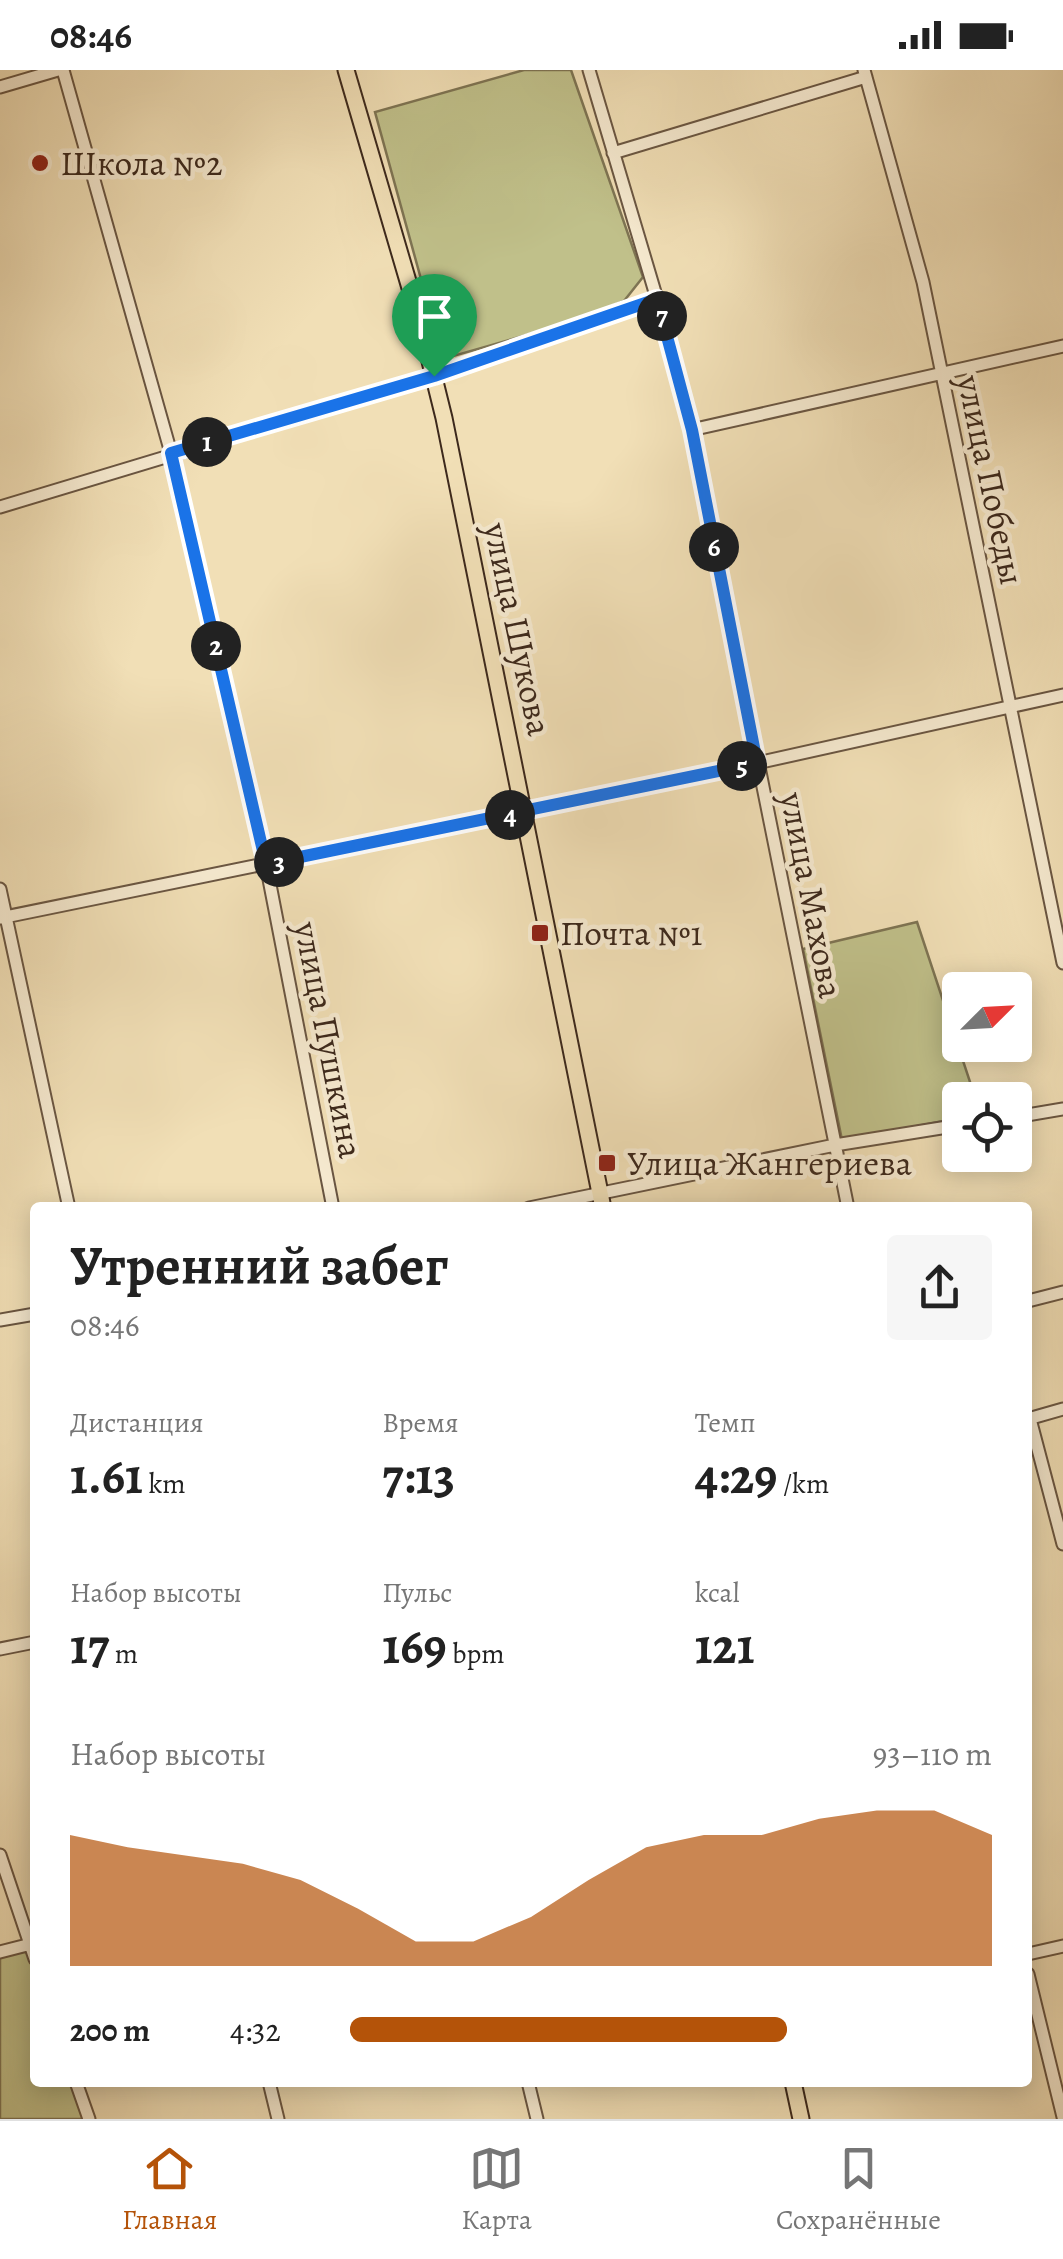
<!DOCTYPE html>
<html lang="ru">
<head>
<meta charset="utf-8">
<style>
  body { margin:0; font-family:Alegreya,serif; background:#f6f6f6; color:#222; height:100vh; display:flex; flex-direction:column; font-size:38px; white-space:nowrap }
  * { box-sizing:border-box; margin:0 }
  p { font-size:32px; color:#767676 }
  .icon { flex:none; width:55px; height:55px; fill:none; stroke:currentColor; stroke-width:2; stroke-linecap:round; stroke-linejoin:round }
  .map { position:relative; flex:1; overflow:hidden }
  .details { position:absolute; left:30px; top:1132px; width:1002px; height:885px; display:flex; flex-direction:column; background:#fff; border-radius:10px; box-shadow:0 5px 25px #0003 }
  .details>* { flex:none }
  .needle { width:65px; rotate:66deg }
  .tools { position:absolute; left:942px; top:902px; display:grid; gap:20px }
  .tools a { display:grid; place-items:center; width:90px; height:90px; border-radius:10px; background:#fff; box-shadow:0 5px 25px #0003; font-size:50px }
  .pin { position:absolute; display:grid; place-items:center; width:85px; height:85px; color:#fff; margin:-102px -42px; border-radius:50% 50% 50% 0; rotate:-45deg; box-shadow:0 0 10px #0007 }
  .pin .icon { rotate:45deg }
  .km { position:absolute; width:50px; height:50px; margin:-25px; border-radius:50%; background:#222; color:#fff; font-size:28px; line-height:50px; text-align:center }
  .round { display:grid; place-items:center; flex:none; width:105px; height:105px; border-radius:10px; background:#f6f6f6 }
  .overview { display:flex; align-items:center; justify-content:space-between; height:170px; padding:0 40px }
  h1 { font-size:55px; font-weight:600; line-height:75px }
  .figures { display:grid; grid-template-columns:repeat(3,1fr); gap:15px; height:170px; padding:10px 40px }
  .figures div { display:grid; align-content:center }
  .figures b { font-size:50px; font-weight:600 }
  .figures small { font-size:28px; font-weight:400 }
  .figures p { font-size:28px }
  .chart { height:280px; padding:20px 40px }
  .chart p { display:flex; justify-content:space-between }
  .chart svg { width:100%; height:180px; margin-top:10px; fill:#b45309; opacity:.7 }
  ul { padding:0 40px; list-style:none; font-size:32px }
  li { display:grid; grid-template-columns:160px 120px 1fr; align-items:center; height:75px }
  li i { height:25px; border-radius:12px; background:#b45309 }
  .status { display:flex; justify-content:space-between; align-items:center; height:70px; padding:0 50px; background:#fff; direction:ltr }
  .status svg { height:28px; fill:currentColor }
  .dock { display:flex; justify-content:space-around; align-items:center; height:140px; border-top:2px solid #e0e0e0; background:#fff; font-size:28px; color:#767676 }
  .dock a { display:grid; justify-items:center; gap:5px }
  .dock .active { color:#b45309 }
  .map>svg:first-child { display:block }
  .green { fill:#c0c08a; stroke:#7e7453; stroke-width:2.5 }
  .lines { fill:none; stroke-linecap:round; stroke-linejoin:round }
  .minor-casing { stroke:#6a5642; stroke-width:15 }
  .major-casing { stroke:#3d291c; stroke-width:19 }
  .minor { stroke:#f6ead0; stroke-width:11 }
  .major { stroke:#f1dfb6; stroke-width:15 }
  .route-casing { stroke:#fff; stroke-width:20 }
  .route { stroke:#1a73e8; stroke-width:12 }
  .poi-dot { fill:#8f2418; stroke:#f6ead0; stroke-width:4 }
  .labels { text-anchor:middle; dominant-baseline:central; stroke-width:9; stroke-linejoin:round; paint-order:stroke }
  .poi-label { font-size:35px; fill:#3d291c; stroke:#f6ead0; text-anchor:start }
  .street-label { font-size:35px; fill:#3d291c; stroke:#f6ead0 }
</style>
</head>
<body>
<div class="status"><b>08:46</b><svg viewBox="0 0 49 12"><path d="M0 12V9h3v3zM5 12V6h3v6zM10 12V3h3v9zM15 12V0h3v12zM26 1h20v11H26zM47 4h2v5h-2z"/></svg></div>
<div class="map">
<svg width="1063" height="2049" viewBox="0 0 1063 2049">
  <rect width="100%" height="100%" fill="#f1dfb6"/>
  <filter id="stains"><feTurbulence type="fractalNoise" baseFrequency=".002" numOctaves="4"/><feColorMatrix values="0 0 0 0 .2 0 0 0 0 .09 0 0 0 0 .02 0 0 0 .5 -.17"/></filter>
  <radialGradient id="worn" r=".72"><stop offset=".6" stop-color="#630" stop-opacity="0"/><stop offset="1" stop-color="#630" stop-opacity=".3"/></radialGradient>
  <path class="green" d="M524,0H571L643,207L624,231L579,250L443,289L375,42Z
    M917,852L976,1030H960V1048L842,1070L803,879Z
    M30,1875L35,1889V2012L76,2013L89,2049H0V1882Z"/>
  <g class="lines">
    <defs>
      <path id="minor" d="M63,0L171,383L266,794L333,1138
        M589,0L657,229L691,360L848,1138
        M864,0L923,212L1063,893
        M0,17L58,0
        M613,83L866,7
        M691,360L1063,276
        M0,437L434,306L657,229
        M0,819L69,1138
        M0,848L757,693L1063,625
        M1015,1047L1063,1039
        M529,1138L835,1075L960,1055
        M1028,1231L1063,1222
        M0,1250L35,1244
        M1028,1349L1063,1339
        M1030,1349L1063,1474
        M0,1579L35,1572
        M0,1785L35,1889
        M0,1882L35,1873
        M1028,1884L1063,1876
        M1028,1904L1063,2047
        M76,2012L89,2049
        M269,2012L278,2049
        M528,2012L537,2049"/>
      <path id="major" d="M346,0L422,259L444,348L603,1138
        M793,2012L801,2049"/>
    </defs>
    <use href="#minor" class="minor-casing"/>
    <use href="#major" class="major-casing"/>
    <use href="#minor" class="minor"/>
    <use href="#major" class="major"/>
  </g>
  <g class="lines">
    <defs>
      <path id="route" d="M657,229L692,360L757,693L266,794L171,383L434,306Z"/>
    </defs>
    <use href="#route" class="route-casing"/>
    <use href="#route" class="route"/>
  </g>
  <g class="poi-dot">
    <circle cx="40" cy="93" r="10"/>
    <rect x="530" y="853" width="20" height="20" rx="5"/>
    <rect x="597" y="1083" width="20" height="20" rx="5"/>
  </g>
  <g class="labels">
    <g class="poi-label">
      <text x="60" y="93">Школа №2</text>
      <text x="560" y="863">Почта №1</text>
      <text x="627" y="1093">Улица Жангериева</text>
    </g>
    <g class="street-label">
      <text transform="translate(991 410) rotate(78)">улица Победы</text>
      <text transform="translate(518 559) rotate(78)">улица Шукова</text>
      <text transform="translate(812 825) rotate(79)">улица Махова</text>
      <text transform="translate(329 970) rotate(79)">улица Пушкина</text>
    </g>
  </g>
  <rect width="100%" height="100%" filter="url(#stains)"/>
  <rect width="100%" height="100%" fill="url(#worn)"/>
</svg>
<div class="tools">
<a><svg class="needle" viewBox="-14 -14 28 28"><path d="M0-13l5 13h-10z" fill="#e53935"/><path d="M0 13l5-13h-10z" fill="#767676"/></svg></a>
<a><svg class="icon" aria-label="locate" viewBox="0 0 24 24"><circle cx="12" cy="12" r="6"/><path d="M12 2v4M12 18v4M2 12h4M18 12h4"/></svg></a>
</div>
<div class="pin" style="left:434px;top:306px;background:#1e9e55"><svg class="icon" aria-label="arrive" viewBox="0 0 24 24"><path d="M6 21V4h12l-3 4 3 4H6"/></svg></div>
<b class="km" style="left:207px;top:372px">1</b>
<b class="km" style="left:216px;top:576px">2</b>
<b class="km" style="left:279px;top:792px">3</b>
<b class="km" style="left:510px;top:745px">4</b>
<b class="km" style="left:742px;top:696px">5</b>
<b class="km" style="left:714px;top:477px">6</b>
<b class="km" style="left:662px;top:246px">7</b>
<section class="details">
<div class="overview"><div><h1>Утренний забег</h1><p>08:46</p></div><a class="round"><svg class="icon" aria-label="share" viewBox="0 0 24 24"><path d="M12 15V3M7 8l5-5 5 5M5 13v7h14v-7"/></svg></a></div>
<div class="figures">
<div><p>Дистанция</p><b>1.61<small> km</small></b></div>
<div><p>Время</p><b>7:13</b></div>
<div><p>Темп</p><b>4:29<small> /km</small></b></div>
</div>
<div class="figures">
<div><p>Набор высоты</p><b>17<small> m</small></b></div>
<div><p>Пульс</p><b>169<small> bpm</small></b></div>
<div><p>kcal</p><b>121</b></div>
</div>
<div class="chart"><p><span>Набор высоты</span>93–110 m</p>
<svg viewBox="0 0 160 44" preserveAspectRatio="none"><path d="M0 44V12L10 15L20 17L30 19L40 23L50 30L60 38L70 38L80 32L90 23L100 15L110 12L120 12L130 8L140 6L150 6L160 12V44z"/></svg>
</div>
<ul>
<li><b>200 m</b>4:32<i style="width:68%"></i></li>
</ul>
</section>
</div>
<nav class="dock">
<a class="active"><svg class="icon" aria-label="home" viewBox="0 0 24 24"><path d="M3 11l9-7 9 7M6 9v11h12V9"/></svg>Главная</a>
<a><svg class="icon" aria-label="map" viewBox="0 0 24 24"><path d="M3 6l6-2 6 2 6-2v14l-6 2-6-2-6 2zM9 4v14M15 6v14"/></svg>Карта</a>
<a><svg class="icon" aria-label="saved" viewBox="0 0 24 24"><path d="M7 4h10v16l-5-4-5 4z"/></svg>Сохранённые</a>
</nav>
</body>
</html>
